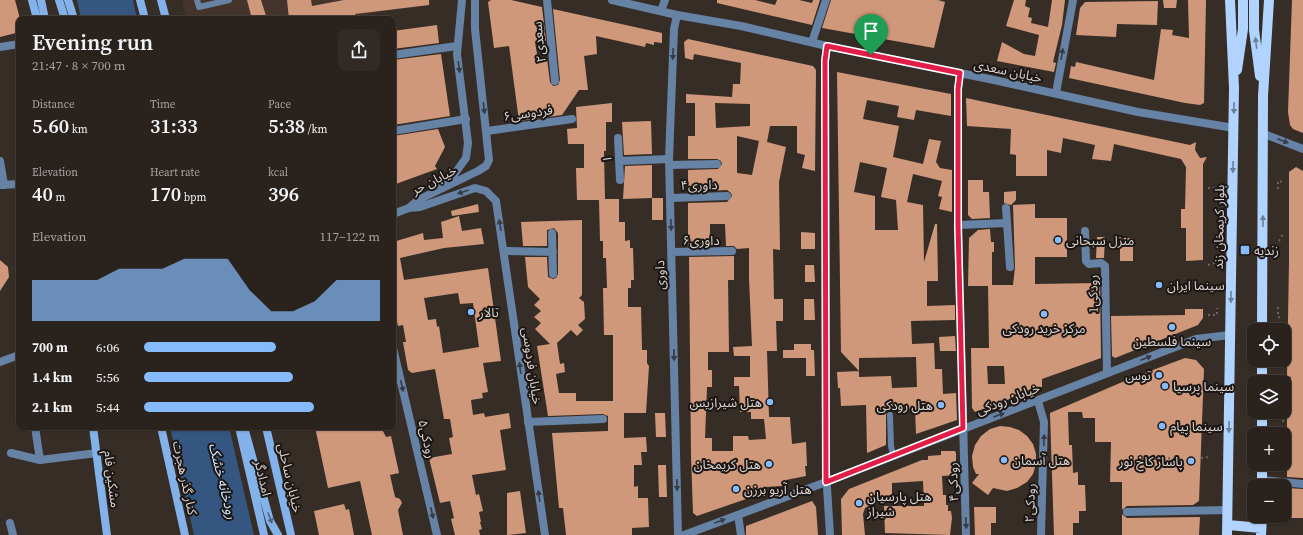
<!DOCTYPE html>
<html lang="en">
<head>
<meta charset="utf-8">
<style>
  body { margin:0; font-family:"Source Serif 4","Noto Sans Arabic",serif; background:#312a26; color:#f1f3f6; height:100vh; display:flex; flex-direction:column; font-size:15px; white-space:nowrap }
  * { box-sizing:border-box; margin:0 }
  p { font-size:13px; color:#a5a4a4 }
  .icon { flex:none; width:22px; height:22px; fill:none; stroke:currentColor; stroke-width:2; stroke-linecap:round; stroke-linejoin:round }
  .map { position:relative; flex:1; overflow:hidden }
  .details { position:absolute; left:16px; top:16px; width:380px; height:414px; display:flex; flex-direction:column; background:#29221d; border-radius:8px; box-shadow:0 1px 3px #0004,0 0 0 1px #453f3b }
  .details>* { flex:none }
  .buttons { position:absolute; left:1247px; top:323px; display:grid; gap:8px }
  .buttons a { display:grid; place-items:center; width:44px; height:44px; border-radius:8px; background:#29221d; box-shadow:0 1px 3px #0004,0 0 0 1px #453f3b; font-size:20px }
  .pin { position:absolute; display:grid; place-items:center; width:34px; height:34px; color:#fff; margin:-41px -17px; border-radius:50% 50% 50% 0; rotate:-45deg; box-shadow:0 0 4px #0007 }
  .pin .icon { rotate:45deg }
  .round { display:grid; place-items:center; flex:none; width:42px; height:42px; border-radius:8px; background:#312a26 }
  .summary { display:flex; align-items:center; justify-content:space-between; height:68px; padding:0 16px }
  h1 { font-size:22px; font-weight:600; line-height:30px }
  .figures { display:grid; grid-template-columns:repeat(3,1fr); gap:6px; height:68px; padding:4px 16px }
  .figures div { display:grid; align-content:center }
  .figures b { font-size:20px; font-weight:600 }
  .figures small { font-size:11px; font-weight:400 }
  .figures p { font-size:11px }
  .chart { height:112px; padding:8px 16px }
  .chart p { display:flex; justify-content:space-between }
  .chart svg { width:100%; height:72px; margin-top:4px; fill:#86bbfb; opacity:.7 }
  ul { padding:0 16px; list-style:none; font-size:13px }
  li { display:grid; grid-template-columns:64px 48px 1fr; align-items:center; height:30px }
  li i { height:10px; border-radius:5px; background:#86bbfb }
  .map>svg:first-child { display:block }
  .built { fill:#45342c }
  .water { fill:#345680 }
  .building { fill:#d0987a; fill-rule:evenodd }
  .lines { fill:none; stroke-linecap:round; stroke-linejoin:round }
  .path { stroke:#6d645f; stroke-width:2; stroke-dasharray:2 3; stroke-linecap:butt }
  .service { stroke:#6682a5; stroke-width:6 }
  .minor { stroke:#6682a5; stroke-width:8 }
  .tertiary { stroke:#6682a5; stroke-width:8 }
  .secondary { stroke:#83b1e9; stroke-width:8 }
  .primary { stroke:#b0d4ff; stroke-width:10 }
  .oneway { fill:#6d7e95 }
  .oneway2 { fill:#353c47 }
  .oneway3 { fill:#4f647e }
  .route-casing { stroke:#fff; stroke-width:8 }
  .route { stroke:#e11d48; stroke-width:5 }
  .poi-dot { fill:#86bbfb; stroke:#1b1614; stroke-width:1.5 }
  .labels { text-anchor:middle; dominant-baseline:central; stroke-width:4; stroke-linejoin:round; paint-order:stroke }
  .street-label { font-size:13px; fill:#dbd4d0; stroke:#1b1614 }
  .poi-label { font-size:13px; fill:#dbd4d0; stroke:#1b1614; text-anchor:start }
  .water-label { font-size:14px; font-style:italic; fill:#cde3fe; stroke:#1b1614 }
</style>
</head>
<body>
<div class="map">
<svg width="1303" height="535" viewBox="0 0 1303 535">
  <rect width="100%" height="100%" fill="#372d27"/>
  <path class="built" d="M182,0H430L431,5L380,12L351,19H186Z"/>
  <path class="water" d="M77,0H133L137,19H81Z
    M170,427H229L254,535H194Z"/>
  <path class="building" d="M0,0H15L19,15V28L16,33L0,37Z
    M247,0H261L267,19H252Z
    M287,0H311L312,6L344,0H429V5L355,14L356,18L351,19H289Z
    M491,0H511L542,7L546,41L535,42L538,60L547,59L550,82L553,86L558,85L560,80L553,9L662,33V43L654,42V45L646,43L645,47L596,36L597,54L584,56L588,90H579L562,115L519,121L509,46L494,48L488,2Z
    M717,0H755L775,5L777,0H799L812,3L813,0H820L812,25L717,3Z
    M831,0H938L945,2L934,48L822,28Z
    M1014,0H1026L1025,6L1030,8L1028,17L1032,18L1031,23L1048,27L1052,0H1065L1062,25L1053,62L1056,63L1054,72L997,61L1002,42L1024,54L1035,56L1039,35L1006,26Z
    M1163,0H1177L1176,8H1164Z
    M1188,0H1206L1204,103L1200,105L1185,103L1069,78L1071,66L1075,67L1076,62L1154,80L1161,29L1173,30L1172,35L1189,38Z
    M1292,0H1303V133L1293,129L1290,125L1288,112Z
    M1158,1L1157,25L1117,24L1116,37L1076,35L1080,8L1085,2Z
    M437,25L439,43L393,49V31Z
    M688,39L813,66L816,70L815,171L802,168L805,155L797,153V126H770L767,142L786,147L779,182L780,250L773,249L774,299H783V321H776L777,351H767L769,417H790L792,444L806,442L807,466H805L806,476L786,480V483H782V486L765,487L766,492L697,516L693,513L691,456L689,257L734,256V280H728L729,352H708V370H712V387H707L705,438H712V451H733V436H748L749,440L766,439L764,419H751V412H740L739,386H734V377H750V356H734L733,347L752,346L749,279V248L737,249L734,246H726L725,224H710V246H688V203L727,202L732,196L731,193L727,190L688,192V170L718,169L722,164L721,161L717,159H688V136H695V103H686V94L732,97L733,84H740L741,63L694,54L693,60L685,58L684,42ZM715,103L750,104V126L716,128ZM737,136L759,141L752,175L737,173Z
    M441,54L450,116L393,125V100H395L393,60Z
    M837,72L951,94V116L916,110L914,120L897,117L899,106L867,100L863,119L899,126L893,157L923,164L929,139L941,141L936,162L940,168L952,170V212L939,209L942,197L938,196L942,181L913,174L907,202L923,205L924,262L935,224H937L938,281H927V306L955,305V320L911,321L912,344L934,343L935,369H942L943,394L956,393L957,420L916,434L915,409L887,410L886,415V445L867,453L866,405L841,406L840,388H838L837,372L859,371L841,352ZM860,162L887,168L881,197L896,200L898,230H875V196L854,192ZM916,357L917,387L892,388L891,376L859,377V358Z
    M966,98L1190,145L1196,142L1195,150L1200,158L1207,157L1203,164V260L1186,261V228H1181V209H1185L1186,167L1181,159L1114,144L1111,161L1092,159L1095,145L1063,138L1061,153L1047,150V176H1016V155L1010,154L1011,129L967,126Z
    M612,103V122H606V151H604L605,199H619V222H625V241L630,240V248H633L634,280H631V288H628V307H641L642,350H647V363L649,366L646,413H624V438L646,437L647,452H641L642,465H634V487L638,486V498H648L649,527L632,528V535H566L563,508H559L552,433L608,431V416L603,414L548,416L537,346L550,344L535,329L541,323L534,317L541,311L534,305L540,299L528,287L525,257H547L548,277L553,279L556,278L558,274V233L554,228L547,230V246H523L521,222L582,220V295L579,298L584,302L585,319L578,325L583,330L577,336L571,330L557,343L560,364L564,363L565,372L556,374L559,393H576V401H613V335H604L603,288H607L606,258H603V241H600L599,200H577L576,168H584V144H568L567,129L577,128L576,107Z
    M651,121L652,154L624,155L622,122Z
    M438,129L445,147L435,166L437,169L393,185V136Z
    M652,165V198L623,199L625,166Z
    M1296,167L1303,171V478L1287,477V385L1291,380V377L1287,376L1289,262V172Z
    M968,180H983V192H989L990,218L972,219L968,215Z
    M1016,191V200L1011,205L1004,203V192Z
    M652,198H663V220H652Z
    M478,204L479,212L452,216L451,211Z
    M1035,204V218H1067V257H1035V284L1100,283L1101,358L1042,379V387H1031V391L975,412L972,408L971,348H989L988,286H968L969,238L978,230L990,229L991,242H994V252H992V285H1013L1015,267L1013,205ZM987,366H1004L1005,384H988Z
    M459,216L462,231L481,228L484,244L444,248L400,258L404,280L488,268L501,361L483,363L488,392L482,393L483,398L471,400L473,415L484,413L485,417L509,413L511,428L500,430L506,470L472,475L476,495L479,494L483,511L479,512L481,522H480L482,529L479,530L480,535H455L451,519L454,518L450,501L440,503L429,458L452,454L449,438L453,437L450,419H444L435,369L412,373L408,370L403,342H406L403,325L398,326L393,303V242L423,233L424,240L443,238L441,222ZM458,293L460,304L473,303L479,347L443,353L439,326L437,327L436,319L428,320L424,298Z
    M801,232L815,233V249H801Z
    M1097,237H1105L1104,258H1096Z
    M1120,238H1133V261H1120Z
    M0,260L8,267L9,277L0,291Z
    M805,265H814L815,282H805Z
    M804,299H814L815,320H804Z
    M1185,309H1203V318L1198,325L1115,358L1112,356L1111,316L1185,315Z
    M955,336L956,351H940L939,337Z
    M794,344H811V350H814L815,376H806V358H783V350H794Z
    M1185,358L1196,360L1204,369L1199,501L1193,505L1127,506L1122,510V482H1110L1111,442H1095V418H1083L1082,412H1068L1069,445H1072L1073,473L1078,472V485H1085L1086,511H1079V523H1073V535H1054L1050,413L1134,377Z
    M655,413H665L666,437H656Z
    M1000,426L1010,427L1019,430L1027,436L1033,444L1036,454V464L1033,474L1027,482L1017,488L1007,491L993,488L988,495L972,483L979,474H976L973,467L972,456L975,445L981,436L990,429Z
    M315,427H381L386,437L391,436L399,473L390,475L395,497L400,499L402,503L398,510L403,535H372L360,481L328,488Z
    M941,451H955L956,453V475L942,476L943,495H946V505H948V511H951L952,518L950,535L885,533L884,506H924L923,481L892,483V496L865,508L863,514L865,535H842L841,499L849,489L922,460H928V456L941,455Z
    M658,465H666L667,497H659Z
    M1287,488L1303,489V518H1286Z
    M520,491L526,533L507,535V493Z
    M812,501L816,507L818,535H746V526Z
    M344,504L346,510L349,509L354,535H319L314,511Z
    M974,507H996V523H991V535H975Z
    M1122,514L1127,518L1200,517L1199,535H1122Z"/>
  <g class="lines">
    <path class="path" d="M1208,188H1216L1217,195
      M1278,189V181L1284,182
      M1279,241L1283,234
      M1208,265L1217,262
      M1278,307V317L1282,318
      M1208,315H1217V308
      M1282,421H1287
      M1201,458L1209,457
      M1138,459L1181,458"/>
    <path class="service" d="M197,0L199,7L229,0
      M1262,381L1287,380
      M890,415L891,446L893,455"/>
    <path class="minor" d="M547,0L555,81
      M661,11L665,0
      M677,15L674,29L669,159L678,535
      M812,42L826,0
      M827,46L825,61L826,471L830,535
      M393,55L457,46
      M960,73L958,89V225L966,535
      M1056,93L1073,0
      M393,131L466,119
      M487,131L572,119
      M618,138L620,180
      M0,161L4,185
      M620,161L669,159
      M670,165L717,164
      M0,185L19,184
      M671,198L727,196
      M1006,208L1010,267
      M958,225L1007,223
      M1085,231L1086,261L1089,264L1101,263L1105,266L1107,373
      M552,233L553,274
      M504,251L553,252
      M671,252L732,251
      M393,348L437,535
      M1038,401L1044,422L1041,535
      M528,422L603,419
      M35,427L40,460
      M11,453L40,460L97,453
      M1262,480L1303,484
      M1127,512L1228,510
      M738,515L741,535
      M10,523L13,535"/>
    <path class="tertiary" d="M612,0L677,15L741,26L827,46L994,80L1138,112L1234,128
      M0,47L19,44
      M1264,134L1303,149
      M442,184L453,176L466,158L468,143L457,54L462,0
      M409,208L420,207L475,188L486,191L496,201L545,535
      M393,214L409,208L418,200L478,171L486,166L489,160L475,29V0
      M0,362L19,355
      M684,535L826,482L1196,339L1230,335"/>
    <path class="secondary" d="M32,0L37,19
      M41,0L45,19
      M59,0L65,19
      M68,0L74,19
      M140,0L145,19
      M161,0L166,19
      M93,427L107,535
      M161,427L185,535
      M239,427L264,535
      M244,427L270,521L278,535
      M266,427L291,535"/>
    <path class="primary" d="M1254,0V30L1260,76
      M1237,70L1243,29V0
      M1262,330L1263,96L1269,0
      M1262,382V360
      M1262,412V434
      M1262,486V464
      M1228,525L1261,528
      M1227,535L1234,88L1230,0
      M1261,535L1262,516"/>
  </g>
  <defs><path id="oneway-solid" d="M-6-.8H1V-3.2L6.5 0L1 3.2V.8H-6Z"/></defs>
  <g class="oneway">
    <use href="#oneway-solid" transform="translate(1256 43) rotate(-97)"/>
    <use href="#oneway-solid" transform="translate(1234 108) rotate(91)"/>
    <use href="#oneway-solid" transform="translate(1233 167) rotate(91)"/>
    <use href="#oneway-solid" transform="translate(1263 221) rotate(-90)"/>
    <use href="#oneway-solid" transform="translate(1231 297) rotate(90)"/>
    <use href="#oneway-solid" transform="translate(1229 427) rotate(91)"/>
  </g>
  <g class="oneway2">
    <use href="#oneway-solid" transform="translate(673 54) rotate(92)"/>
    <use href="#oneway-solid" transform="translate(1062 54) rotate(-81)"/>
    <use href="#oneway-solid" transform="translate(459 67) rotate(82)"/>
    <use href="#oneway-solid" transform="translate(484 108) rotate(83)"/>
    <use href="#oneway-solid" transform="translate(1283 141) rotate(21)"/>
    <use href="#oneway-solid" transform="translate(463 192) rotate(161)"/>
    <use href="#oneway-solid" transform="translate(500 225) rotate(-99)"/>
    <use href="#oneway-solid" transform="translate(671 225) rotate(89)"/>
    <use href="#oneway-solid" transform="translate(674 355) rotate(89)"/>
    <use href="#oneway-solid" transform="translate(1146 358) rotate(-21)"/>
    <use href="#oneway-solid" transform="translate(520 368) rotate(-98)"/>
    <use href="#oneway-solid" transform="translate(402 386) rotate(77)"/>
    <use href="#oneway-solid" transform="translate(999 415) rotate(-20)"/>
    <use href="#oneway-solid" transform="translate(1044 440) rotate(-88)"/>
    <use href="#oneway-solid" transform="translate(677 485) rotate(89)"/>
    <use href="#oneway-solid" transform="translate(539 496) rotate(-98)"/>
    <use href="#oneway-solid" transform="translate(432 513) rotate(77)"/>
    <use href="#oneway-solid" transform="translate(720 521) rotate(-20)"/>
    <use href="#oneway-solid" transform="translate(966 523) rotate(88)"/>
  </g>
  <use class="oneway3" href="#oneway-solid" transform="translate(270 518) rotate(70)"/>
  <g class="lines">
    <defs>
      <path id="route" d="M827,46L960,73L958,89V224L963,428L826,482L825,61Z"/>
    </defs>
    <use href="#route" class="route-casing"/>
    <use href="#route" class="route"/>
  </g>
  <g class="poi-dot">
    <circle cx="1058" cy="240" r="4"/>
    <rect x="1240" y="245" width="10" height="10" rx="2"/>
    <circle cx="1159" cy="285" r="4"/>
    <circle cx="471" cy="312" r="4"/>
    <circle cx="1044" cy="314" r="4"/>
    <circle cx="1172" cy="327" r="4"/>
    <circle cx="1159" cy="375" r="4"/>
    <circle cx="1165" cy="386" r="4"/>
    <circle cx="770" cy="402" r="4"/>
    <circle cx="941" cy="405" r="4"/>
    <circle cx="1162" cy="426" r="4"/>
    <circle cx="1004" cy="460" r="4"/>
    <circle cx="1191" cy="461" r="4"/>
    <circle cx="769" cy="464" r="4"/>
    <circle cx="736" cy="489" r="4"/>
    <circle cx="859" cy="503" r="4"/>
  </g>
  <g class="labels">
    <g class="street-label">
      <text transform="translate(539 42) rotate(-96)">سعدی۲</text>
      <text transform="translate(1008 71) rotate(12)">خیابان سعدی</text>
      <text transform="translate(528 113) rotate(-8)">فردوسی۶</text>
      <text transform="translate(607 159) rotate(-92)">۱</text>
      <text transform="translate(434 180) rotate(-27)">خیابان حر</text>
      <text transform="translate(699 185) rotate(-1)">داوری۴</text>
      <text transform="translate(1219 227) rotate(-89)">بلوار کریمخان زند</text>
      <text x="701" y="240">داوری۶</text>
      <text transform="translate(660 275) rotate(-91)">داوری</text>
      <text transform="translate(1093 294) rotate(-91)">1رودکی</text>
      <text transform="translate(532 366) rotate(82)">خیابان فردوسی</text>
      <text transform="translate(1008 399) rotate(-21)">خیابان رودکی</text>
      <text transform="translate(427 439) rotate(77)">رودکی۵</text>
      <text transform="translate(185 478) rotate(78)">کنار گذر هجرت</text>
      <text transform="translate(263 478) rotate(77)">امدادگر</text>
      <text transform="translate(290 478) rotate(77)">خیابان ساحلی</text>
      <text transform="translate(112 479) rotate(83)">مشکین فام</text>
      <text transform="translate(953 482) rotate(-92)">رودکی۴</text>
      <text transform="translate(1030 503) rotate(-88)">رودکی۲</text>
    </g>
    <g class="poi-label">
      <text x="1066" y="240">منزل سبحانی</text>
      <text x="1254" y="250">زندیه</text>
      <text x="1167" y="285">سینما ایران</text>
      <text x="479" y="312">تالار</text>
      <text x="1044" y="328" text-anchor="middle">مرکز خرید رودکی</text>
      <text x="1172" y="341" text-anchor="middle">سینما فلسطین</text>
      <text x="1151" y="375" text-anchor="end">توس</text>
      <text x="1173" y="386">سینما پرسیا</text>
      <text x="762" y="402" text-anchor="end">هتل شیرازیس</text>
      <text x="933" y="405" text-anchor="end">هتل رودکی</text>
      <text x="1170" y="426">سینما پیام</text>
      <text x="1012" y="460">هتل آسمان</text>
      <text x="1183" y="461" text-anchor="end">پاساژ کاخ نور</text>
      <text x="761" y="464" text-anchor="end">هتل کریمخان</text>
      <text x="744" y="489">هتل آریو برزن</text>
      <text x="867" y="496">هتل پارسیان<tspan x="867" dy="15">شیراز</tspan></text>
    </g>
    <g class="water-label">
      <text transform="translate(223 481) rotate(76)">رودخانه خشک</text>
    </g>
  </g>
</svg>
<div class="buttons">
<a><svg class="icon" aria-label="locate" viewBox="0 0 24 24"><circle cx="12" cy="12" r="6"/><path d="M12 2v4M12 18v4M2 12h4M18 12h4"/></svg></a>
<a><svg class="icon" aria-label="layers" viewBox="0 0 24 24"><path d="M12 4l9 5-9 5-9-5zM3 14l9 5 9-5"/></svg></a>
<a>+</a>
<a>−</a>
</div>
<div class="pin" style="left:871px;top:55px;background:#1e9e55"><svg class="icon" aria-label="arrive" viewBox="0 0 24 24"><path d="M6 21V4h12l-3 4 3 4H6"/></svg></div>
<section class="details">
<div class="summary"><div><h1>Evening run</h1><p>21:47 · 8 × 700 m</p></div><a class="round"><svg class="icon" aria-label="share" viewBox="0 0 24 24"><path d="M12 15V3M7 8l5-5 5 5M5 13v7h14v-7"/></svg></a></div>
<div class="figures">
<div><p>Distance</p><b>5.60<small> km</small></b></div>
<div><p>Time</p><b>31:33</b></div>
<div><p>Pace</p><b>5:38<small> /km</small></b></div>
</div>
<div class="figures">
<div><p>Elevation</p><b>40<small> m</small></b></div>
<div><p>Heart rate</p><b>170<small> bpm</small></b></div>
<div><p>kcal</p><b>396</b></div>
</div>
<div class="chart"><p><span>Elevation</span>117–122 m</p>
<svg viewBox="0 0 160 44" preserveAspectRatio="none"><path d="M0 44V19L10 19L20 19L30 19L40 12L50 12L60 12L70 6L80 6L90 6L100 25L110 38L120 38L130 32L140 19L150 19L160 19V44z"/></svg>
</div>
<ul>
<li><b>700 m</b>6:06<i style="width:56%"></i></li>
<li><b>1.4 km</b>5:56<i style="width:63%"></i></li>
<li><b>2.1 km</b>5:44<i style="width:72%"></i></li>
</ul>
</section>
</div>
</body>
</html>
